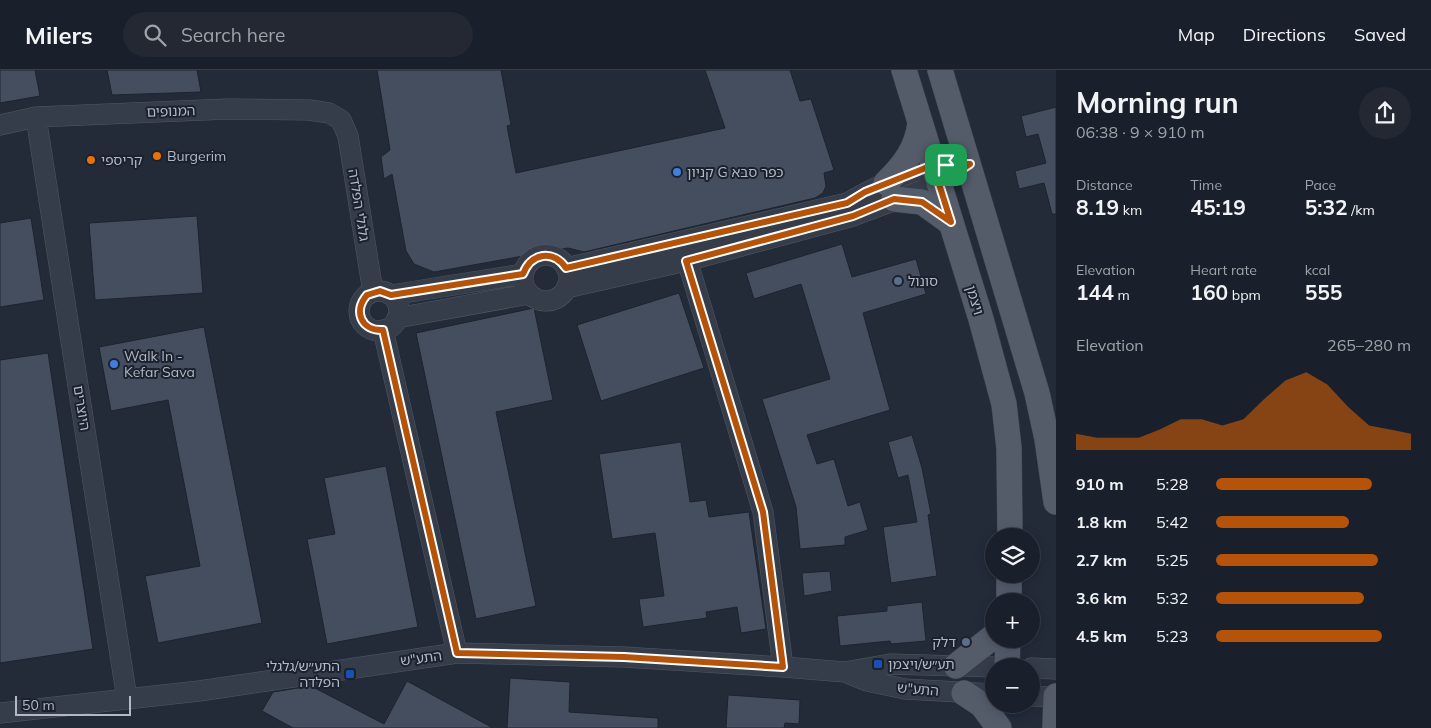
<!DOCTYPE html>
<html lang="en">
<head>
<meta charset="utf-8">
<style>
  body { margin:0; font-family:Mulish,"Noto Sans Hebrew",sans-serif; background:#232833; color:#f1f3f6; height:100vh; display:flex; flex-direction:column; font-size:19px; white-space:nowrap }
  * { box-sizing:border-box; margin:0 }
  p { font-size:16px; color:#9fa3a9 }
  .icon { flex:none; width:28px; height:28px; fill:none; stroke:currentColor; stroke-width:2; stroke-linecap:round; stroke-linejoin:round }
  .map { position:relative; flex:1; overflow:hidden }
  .drawer { display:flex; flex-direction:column; background:#1a202b; width:375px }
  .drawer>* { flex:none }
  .buttons { position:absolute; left:985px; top:458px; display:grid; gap:10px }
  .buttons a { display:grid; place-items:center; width:55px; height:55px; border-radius:50%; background:#1a202b; box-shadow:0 2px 12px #0003,0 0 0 1px #383e47; font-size:25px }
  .scale { position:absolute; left:15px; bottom:12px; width:116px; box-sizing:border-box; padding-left:5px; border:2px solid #b1b8c6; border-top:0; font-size:14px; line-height:18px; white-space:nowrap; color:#b1b8c6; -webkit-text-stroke:4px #1b222e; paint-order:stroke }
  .pin { position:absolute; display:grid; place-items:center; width:42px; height:42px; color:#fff; margin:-21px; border-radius:10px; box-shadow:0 2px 8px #0006 }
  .round { display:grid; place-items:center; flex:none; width:52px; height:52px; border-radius:26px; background:#232833 }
  .headline { display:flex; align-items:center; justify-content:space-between; height:85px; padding:0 20px }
  h1 { font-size:28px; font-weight:700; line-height:38px }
  .figures { display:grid; grid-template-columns:repeat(3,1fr); gap:8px; height:85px; padding:5px 20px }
  .figures div { display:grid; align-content:center }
  .figures b { font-size:21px; font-weight:700 }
  .figures small { font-size:14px; font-weight:400 }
  .figures p { font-size:14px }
  .chart { height:140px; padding:10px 20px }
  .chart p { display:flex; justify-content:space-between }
  .chart svg { width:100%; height:90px; margin-top:5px; fill:#b45309; opacity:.7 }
  ul { padding:0 20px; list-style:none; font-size:16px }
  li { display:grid; grid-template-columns:80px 60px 1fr; align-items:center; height:38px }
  li i { height:12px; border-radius:6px; background:#b45309 }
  header { display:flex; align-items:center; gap:30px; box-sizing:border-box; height:70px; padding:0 25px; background:#1a202b; border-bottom:1px solid #383e47 }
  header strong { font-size:24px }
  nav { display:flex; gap:28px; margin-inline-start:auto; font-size:18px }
  .search { width:350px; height:45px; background:#232833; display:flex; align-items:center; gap:12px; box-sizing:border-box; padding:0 18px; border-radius:28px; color:#9fa3a9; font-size:19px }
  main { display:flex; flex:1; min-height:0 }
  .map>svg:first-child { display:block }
  .building { fill:#444e5e; stroke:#1d2430 }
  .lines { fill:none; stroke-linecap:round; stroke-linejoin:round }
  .minor-casing { stroke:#515864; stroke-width:21 }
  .major-casing { stroke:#3f4653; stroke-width:26 }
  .minor { stroke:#363d4a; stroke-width:20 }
  .major { stroke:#545c6a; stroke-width:25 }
  .route-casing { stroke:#fff; stroke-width:10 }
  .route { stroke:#b45309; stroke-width:6 }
  .food-dot { fill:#e8710a; stroke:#1b222e; stroke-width:2 }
  .shop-dot { fill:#3f7fe0; stroke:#1b222e; stroke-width:2 }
  .service-dot { fill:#5c6f8a; stroke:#1b222e; stroke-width:2 }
  .transit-dot { fill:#1a4fb4; stroke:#1b222e; stroke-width:2 }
  .labels { text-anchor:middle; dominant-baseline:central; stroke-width:4; stroke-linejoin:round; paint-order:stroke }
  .street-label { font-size:14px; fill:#b1b8c6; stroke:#1b222e }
  .poi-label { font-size:14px; fill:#b1b8c6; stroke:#1b222e; text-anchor:start }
</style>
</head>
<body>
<header>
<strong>Milers</strong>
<div class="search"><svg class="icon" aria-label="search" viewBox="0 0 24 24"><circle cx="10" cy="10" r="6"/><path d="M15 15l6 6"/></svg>Search here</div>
<nav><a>Map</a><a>Directions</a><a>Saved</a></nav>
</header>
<main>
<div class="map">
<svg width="1056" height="658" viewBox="0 0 1056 658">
  <rect width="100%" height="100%" fill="#232b39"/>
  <path class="building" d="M0,0H35L40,26L0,33Z
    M107,0H197L201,22L112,25Z
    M377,0H501L511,55L507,56L516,103L725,58L705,0H790L800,31L811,29L834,100L824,103L826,116L823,123L815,128L584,182L568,178L434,202L414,194L406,181L392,104L384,109L381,87L390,80Z
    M1056,37V144H1052L1044,113L1019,119L1015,101L1046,93L1038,64L1026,67L1021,46Z
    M197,146L203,223L95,230L89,153Z
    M31,148L44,230L0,237V153Z
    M842,174L852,207L916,189L926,224L863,243L890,340L807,365L817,394L834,389L848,436L860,432L868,460L845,467V475L800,479L796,437L762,329L830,309L801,214L754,229L746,203Z
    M679,223L704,298L601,331L577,255Z
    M534,238L553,330L496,342L536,536L476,549L416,263Z
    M204,257L262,553L158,573L145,506L200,496L168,330L111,341L99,277Z
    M48,283L93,579L0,593V290Z
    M912,365L922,398L931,444L928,445L937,506L891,513L883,457L917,452L908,405L898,408L888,372Z
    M681,372L690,432L706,430L709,447L749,442L766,559L741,563L737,537L706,542L707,548L643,557L639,529L664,526L655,463L612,469L599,384Z
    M386,396L418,557L327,574L307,469L335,464L324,408Z
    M830,501L832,521L804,526L802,503Z
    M922,532L926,571L891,574L890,571L840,576L837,546L887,541V536Z
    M510,608L570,612L569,642L658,648V658H507Z
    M407,611L493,658H293L262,641L273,622L311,616L384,654Z
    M728,625L800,630L799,654L785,653L784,658H726Z"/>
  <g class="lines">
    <defs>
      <path id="minor" d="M36,47L127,629
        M0,55L36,47L228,39L309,40L329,43L341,50L348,66L373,222
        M682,173L763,442L783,597
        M523 208a23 23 0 1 1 46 0a23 23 0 1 1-46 0Z
        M566,198L847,133C875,117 916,96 948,95
        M566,218L686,191L853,146L939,114L970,94
        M359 241a20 20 0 1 1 40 0a20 20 0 1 1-40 0Z
        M391,225L523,204
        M397,248L529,224
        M383,260L457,583
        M1031,598L1056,599
        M845,602L890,594L994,597
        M1031,626L1056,627
        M0,643L199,621L457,583L624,587L783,597L845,602L867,611L905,619L994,624"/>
      <path id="major" d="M904,0L981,249L1004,334L1009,378L1010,466
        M940,0L1037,323L1047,369L1056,432
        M886,113C904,95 917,79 920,53
        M894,129L922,132L951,153
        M1009,531V504
        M956,596L994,566
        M1007,596L1008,569
        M964,623L982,635L999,658
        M1055,658L1056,626"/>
    </defs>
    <use href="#minor" class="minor-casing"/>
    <use href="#major" class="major-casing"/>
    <use href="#minor" class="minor"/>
    <use href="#major" class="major"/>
  </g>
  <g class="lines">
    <defs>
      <path id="route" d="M970,94L939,114L951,152L922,132L894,129L853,146L686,191L763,442L783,597L624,587L457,583L383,260C361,261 353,241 367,225L380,221L391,225L523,204C531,183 553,179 566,198L847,133L865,122L933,95Z"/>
    </defs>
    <use href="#route" class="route-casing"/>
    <use href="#route" class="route"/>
  </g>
  <g class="food-dot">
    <circle cx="157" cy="86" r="5"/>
    <circle cx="91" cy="90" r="5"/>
  </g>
  <g class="shop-dot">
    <circle cx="677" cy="102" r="5"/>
    <circle cx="114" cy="294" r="5"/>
  </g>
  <g class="service-dot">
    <circle cx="898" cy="211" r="5"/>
    <circle cx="966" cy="572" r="5"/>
  </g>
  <g class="transit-dot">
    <rect x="873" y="589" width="10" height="10" rx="2.5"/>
    <rect x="345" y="599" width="10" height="10" rx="2.5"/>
  </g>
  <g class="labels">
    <g class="street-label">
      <text transform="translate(171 41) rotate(-2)">המנופים</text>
      <text transform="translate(359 135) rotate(81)">גלגלי הפלדה</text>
      <text transform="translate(975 230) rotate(73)">ויצמן</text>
      <text transform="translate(82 338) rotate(81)">היוצרים</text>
      <text transform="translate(421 588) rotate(-8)">התע"ש</text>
      <text transform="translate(918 619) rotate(5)">התע"ש</text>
    </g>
    <g class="poi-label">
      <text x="167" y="86">Burgerim</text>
      <text x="101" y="90">קריספי</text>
      <text x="687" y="102">קניון G כפר סבא</text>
      <text x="908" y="211">סונול</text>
      <text x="124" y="286">Walk In -<tspan x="124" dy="16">Kefar Sava</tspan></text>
      <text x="956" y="572" text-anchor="end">דלק</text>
      <text x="888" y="594">תע״ש/ויצמן</text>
      <text x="340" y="596" text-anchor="end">התע״ש/גלגלי<tspan x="340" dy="16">הפלדה</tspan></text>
    </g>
  </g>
</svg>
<div class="buttons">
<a><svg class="icon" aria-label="layers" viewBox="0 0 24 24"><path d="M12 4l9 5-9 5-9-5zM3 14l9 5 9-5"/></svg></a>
<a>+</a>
<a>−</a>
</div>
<div class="scale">50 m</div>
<div class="pin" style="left:946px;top:95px;background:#1e9e55"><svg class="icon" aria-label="arrive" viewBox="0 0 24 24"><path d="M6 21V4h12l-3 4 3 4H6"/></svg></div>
</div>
<section class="drawer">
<div class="headline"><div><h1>Morning run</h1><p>06:38 · 9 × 910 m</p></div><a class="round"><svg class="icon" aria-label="share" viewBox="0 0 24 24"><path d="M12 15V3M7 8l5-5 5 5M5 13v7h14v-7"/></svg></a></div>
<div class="figures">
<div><p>Distance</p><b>8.19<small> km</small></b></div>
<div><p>Time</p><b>45:19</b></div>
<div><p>Pace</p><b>5:32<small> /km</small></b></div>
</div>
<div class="figures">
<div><p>Elevation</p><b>144<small> m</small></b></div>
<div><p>Heart rate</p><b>160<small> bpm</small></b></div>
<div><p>kcal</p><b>555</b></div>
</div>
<div class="chart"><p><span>Elevation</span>265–280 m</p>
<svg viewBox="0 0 160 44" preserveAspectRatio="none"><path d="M0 44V36L10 38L20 38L30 38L40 34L50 29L60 29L70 32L80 29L90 19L100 10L110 6L120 12L130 23L140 32L150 34L160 36V44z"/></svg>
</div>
<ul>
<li><b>910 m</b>5:28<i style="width:80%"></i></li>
<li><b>1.8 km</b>5:42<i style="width:68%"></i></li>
<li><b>2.7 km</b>5:25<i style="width:83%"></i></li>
<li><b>3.6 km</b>5:32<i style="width:76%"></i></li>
<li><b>4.5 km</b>5:23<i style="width:85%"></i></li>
</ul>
</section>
</main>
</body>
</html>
